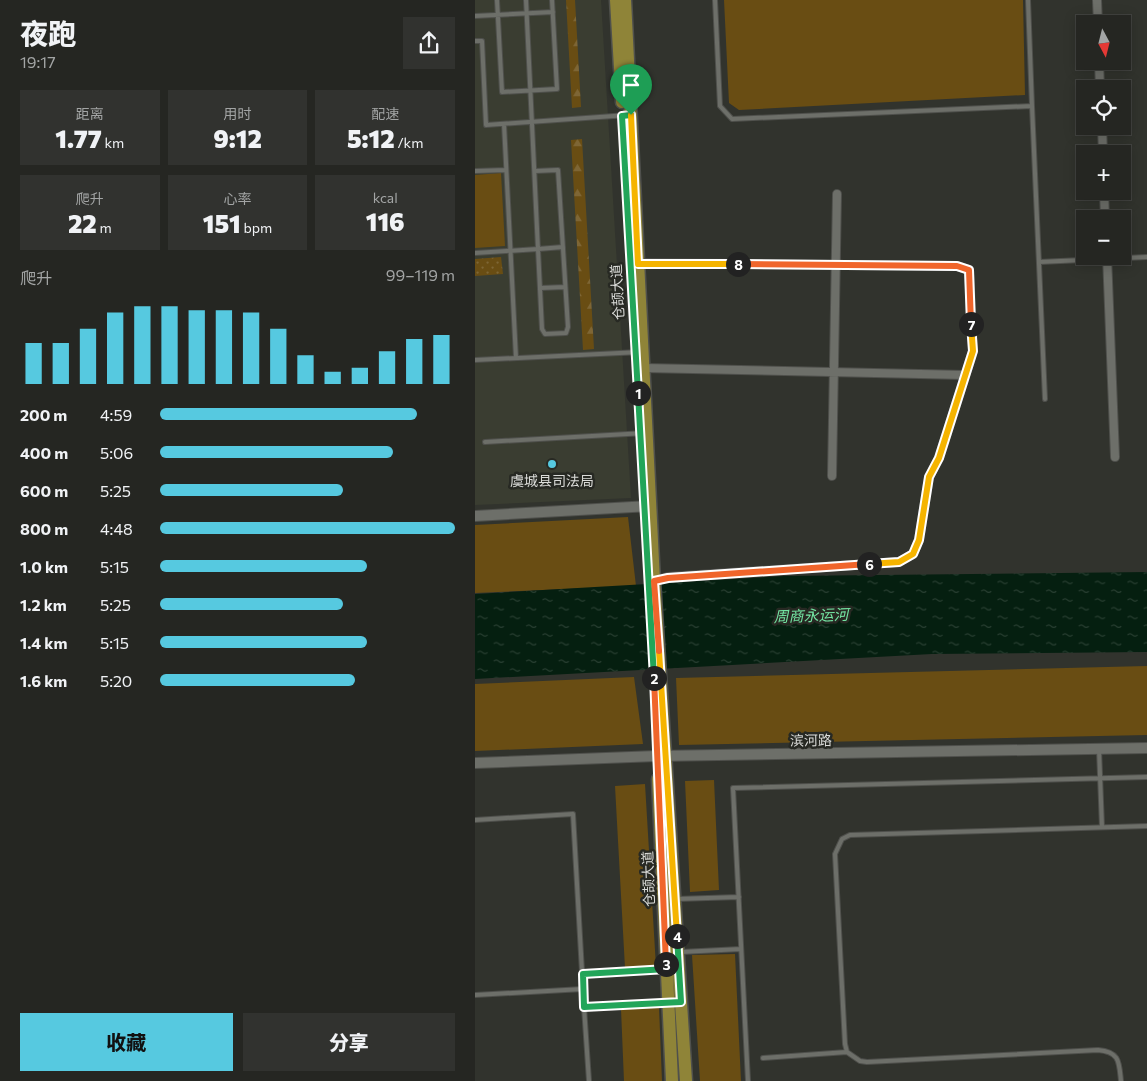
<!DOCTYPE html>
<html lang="zh">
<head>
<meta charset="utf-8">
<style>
  body { margin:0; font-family:Commissioner,"Noto Sans SC",sans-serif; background:#31322f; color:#f1f3f6; height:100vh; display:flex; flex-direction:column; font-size:19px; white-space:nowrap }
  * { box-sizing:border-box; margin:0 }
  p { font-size:16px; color:#a3a5a5 }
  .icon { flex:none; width:28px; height:28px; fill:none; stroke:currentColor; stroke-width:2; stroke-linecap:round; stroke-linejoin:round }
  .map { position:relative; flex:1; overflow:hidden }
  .panel { display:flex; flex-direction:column; background:#252622; width:475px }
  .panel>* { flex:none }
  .needle { width:32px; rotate:173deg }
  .tools { position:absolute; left:601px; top:15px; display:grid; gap:10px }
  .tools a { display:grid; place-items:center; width:55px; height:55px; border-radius:0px; background:#252622; box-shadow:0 2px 12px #0003,0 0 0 1px #424340; font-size:25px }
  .pin { position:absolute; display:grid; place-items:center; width:42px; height:42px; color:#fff; margin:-51px -21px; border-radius:50% 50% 50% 0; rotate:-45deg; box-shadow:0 0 5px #0007 }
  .pin .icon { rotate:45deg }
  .km { position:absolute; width:25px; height:25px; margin:-12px; border-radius:50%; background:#222; color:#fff; font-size:14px; line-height:25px; text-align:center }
  .round { display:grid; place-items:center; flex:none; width:52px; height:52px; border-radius:0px; background:#31322f }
  .overview { display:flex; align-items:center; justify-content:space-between; height:85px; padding:0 20px }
  h1 { font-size:28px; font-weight:800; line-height:38px }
  .figures { display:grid; grid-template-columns:repeat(3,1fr); gap:8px; height:85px; padding:5px 20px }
  .figures div { display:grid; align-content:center; border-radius:0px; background:#31322f; text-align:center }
  .figures b { font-size:25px; font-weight:800 }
  .figures small { font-size:14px; font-weight:400 }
  .figures p { font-size:14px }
  .chart { height:140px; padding:10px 20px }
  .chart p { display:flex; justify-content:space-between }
  .chart svg { width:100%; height:90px; margin-top:5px; stroke:#56c9e0; stroke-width:6 }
  .action { display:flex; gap:10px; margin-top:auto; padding:10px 20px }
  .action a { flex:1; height:58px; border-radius:0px; background:#56c9e0; color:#111; font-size:20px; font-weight:800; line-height:58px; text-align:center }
  .action a+a { background:#31322f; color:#f1f3f6 }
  ul { padding:0 20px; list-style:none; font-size:16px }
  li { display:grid; grid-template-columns:80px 60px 1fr; align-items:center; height:38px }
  li i { height:12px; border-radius:6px; background:#56c9e0 }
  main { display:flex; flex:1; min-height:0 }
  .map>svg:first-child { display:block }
  .built { fill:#3a3d31 }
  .grass { fill:url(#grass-dots) }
  .forest { fill:url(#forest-firs) }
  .park { fill:#694d13 }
  .water { fill:url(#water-ripples) }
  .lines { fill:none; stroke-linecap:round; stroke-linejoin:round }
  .service-casing { stroke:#4f504c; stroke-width:6 }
  .minor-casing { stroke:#4f504c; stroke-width:10 }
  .tertiary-casing { stroke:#4f504c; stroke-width:12 }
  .primary-casing { stroke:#4f504c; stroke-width:15 }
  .service { stroke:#6d6f69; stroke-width:4 }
  .minor { stroke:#6d6f69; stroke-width:8 }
  .tertiary { stroke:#6d6f69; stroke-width:10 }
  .primary { stroke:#8f8438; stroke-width:12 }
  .split-1-casing { stroke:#fff; stroke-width:10 }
  .split-2-casing { stroke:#fff; stroke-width:10 }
  .split-3-casing { stroke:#fff; stroke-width:10 }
  .split-4-casing { stroke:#fff; stroke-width:10 }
  .split-5-casing { stroke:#fff; stroke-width:10 }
  .split-6-casing { stroke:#fff; stroke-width:10 }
  .split-7-casing { stroke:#fff; stroke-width:10 }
  .split-8-casing { stroke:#fff; stroke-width:10 }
  .split-9-casing { stroke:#fff; stroke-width:10 }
  .split-1 { stroke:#22a559; stroke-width:6 }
  .split-2 { stroke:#22a559; stroke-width:6 }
  .split-3 { stroke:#f0652b; stroke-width:6 }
  .split-4 { stroke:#22a559; stroke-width:6 }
  .split-5 { stroke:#f5b400; stroke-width:6 }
  .split-6 { stroke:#f0652b; stroke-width:6 }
  .split-7 { stroke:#f5b400; stroke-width:6 }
  .split-8 { stroke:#f0652b; stroke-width:6 }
  .split-9 { stroke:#f5b400; stroke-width:6 }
  .poi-dot { fill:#56c9e0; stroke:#272923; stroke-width:2 }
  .labels { text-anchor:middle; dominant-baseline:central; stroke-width:5; stroke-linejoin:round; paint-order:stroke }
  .street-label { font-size:14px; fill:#dadbd8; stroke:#272923 }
  .poi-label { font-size:14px; fill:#dadbd8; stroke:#272923 }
  .water-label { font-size:15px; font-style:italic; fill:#74e5a3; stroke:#272923 }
</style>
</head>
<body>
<main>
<section class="panel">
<div class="overview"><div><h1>夜跑</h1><p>19:17</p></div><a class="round"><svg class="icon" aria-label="share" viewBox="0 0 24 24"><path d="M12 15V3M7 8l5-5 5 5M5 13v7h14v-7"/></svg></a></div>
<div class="figures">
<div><p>距离</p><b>1.77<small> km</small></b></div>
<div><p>用时</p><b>9:12</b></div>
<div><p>配速</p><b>5:12<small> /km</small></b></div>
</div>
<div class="figures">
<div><p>爬升</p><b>22<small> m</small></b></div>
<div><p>心率</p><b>151<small> bpm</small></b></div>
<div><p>kcal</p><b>116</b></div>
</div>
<div class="chart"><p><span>爬升</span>99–119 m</p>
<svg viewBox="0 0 160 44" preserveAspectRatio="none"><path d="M5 44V24M15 44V24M25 44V17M35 44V9M45 44V6M55 44V6M65 44V8M75 44V8M85 44V9M95 44V17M105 44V30M115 44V38M125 44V36M135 44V28M145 44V22M155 44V20"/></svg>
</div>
<ul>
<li><b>200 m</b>4:59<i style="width:87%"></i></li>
<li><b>400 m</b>5:06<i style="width:79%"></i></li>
<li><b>600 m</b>5:25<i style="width:62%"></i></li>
<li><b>800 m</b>4:48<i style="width:100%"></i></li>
<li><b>1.0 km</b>5:15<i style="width:70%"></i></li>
<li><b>1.2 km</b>5:25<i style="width:62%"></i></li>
<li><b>1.4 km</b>5:15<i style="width:70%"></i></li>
<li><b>1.6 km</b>5:20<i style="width:66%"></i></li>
</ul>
<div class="action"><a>收藏</a><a>分享</a></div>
</section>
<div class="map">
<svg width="672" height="1081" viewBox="0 0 672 1081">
  <defs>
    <pattern id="grass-dots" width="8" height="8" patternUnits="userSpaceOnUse" patternTransform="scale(1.25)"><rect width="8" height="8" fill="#694d13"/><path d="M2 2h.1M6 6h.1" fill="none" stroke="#7e6635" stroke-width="1.8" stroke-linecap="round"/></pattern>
    <pattern id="forest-firs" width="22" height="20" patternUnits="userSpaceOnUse" patternTransform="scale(1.25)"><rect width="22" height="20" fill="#694d13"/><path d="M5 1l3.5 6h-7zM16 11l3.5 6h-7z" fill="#7e6635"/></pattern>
    <pattern id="water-ripples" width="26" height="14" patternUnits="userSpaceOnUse" patternTransform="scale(1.25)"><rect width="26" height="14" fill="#051f10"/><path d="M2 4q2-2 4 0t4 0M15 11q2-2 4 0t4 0" fill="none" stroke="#293f32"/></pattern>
  </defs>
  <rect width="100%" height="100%" fill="#31332d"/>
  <path class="built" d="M0,0H126L156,498L0,505Z"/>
  <path class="grass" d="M26,257L28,274L0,276V259Z"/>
  <path class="forest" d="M91,0H100L106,107L97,108Z
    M107,139L119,349L108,350L96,140Z"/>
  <path class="park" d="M249,0H548L550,95L264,110L254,103Z
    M26,173L30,246L0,248V175Z
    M153,517L161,586L0,593V525Z
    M672,666V735L204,745L201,678Z
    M159,677L168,744L0,751V684Z
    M239,780L244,890L215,892L210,781Z
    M170,784L181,967L150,968L140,786Z
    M260,954L266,1081H225L217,955Z
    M184,1007L187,1081H149L146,1009Z"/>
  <path class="water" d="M672,572V652L457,654L0,679V594L309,576Z"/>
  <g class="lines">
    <defs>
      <path id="service" d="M22,0L27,92L82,89L77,0
        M240,0L245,106L257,119L557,106L553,0
        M0,16L78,12
        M0,41H7L11,125L153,115
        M557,106L570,399
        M29,124L41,358
        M0,171L31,170
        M60,171L83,170L93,327L91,333L70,334L67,329L63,249L88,247
        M0,253L63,249L51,0
        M564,262L672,257
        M65,288L90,287
        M0,360L165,352
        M10,442L170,433
        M624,749L627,827
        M0,820L98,814L108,989
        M201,899L264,897
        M206,952L266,949
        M108,975L189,969
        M0,995L108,989L109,1007L190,1003
        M109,1007L114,1081
        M288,1058L372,1052
        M273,1081L258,788L672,777
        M646,1081C644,1062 645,1052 623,1050L392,1062L385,1061L372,1052L370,1044L360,854L367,839L375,835L672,826"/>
      <path id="minor" d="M622,0L623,24
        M624,61L625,89
        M627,126L628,154
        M629,191L630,219
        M632,256L640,457
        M156,263L482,266L494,270L498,351L464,458L454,477L444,540L438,554L424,562L193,577L179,581
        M169,368L490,375
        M357,476L362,194"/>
      <path id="tertiary" d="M0,516L175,506
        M0,763L182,756L672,748"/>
      <path id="primary" d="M141,0L147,102
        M150,0L179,581L211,1081
        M183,779L197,1081"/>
    </defs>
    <use href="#service" class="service-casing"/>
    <use href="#minor" class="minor-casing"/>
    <use href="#tertiary" class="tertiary-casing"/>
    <use href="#primary" class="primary-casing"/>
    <use href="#service" class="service"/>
    <use href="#minor" class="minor"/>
    <use href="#tertiary" class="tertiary"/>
    <use href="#primary" class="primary"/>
  </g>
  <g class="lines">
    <defs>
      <path id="split-1" d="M156,115L147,116L163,393"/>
      <path id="split-2" d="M163,393L179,678"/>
      <path id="split-3" d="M179,678L191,964"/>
      <path id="split-4" d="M191,964L192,969L108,974L109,1007L206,1002L202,936"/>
      <path id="split-5" d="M184,651L202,936"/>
      <path id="split-6" d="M184,651L179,581L193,578L394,564"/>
      <path id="split-7" d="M394,564L424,562L438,554L444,540L454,477L464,458L498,351L496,324"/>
      <path id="split-8" d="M263,264L482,266L494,270L496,324"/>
      <path id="split-9" d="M156,115L163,264H263"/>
    </defs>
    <use href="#split-1" class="split-1-casing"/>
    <use href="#split-2" class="split-2-casing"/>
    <use href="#split-3" class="split-3-casing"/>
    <use href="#split-4" class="split-4-casing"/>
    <use href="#split-5" class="split-5-casing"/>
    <use href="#split-6" class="split-6-casing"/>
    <use href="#split-7" class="split-7-casing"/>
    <use href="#split-8" class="split-8-casing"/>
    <use href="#split-9" class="split-9-casing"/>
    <use href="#split-1" class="split-1"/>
    <use href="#split-2" class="split-2"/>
    <use href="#split-3" class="split-3"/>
    <use href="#split-4" class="split-4"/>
    <use href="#split-5" class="split-5"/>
    <use href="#split-6" class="split-6"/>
    <use href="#split-7" class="split-7"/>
    <use href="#split-8" class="split-8"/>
    <use href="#split-9" class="split-9"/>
  </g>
  <circle class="poi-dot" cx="77" cy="464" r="5"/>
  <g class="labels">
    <g class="street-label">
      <text transform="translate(142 292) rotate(-93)">仓颉大道</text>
      <text transform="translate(336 740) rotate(-1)">滨河路</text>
      <text transform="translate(173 879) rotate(-92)">仓颉大道</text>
    </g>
    <g class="poi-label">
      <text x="77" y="480">虞城县司法局</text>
    </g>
    <g class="water-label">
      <text transform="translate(336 615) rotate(-2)">周商永运河</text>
    </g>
  </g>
</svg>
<div class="tools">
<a><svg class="needle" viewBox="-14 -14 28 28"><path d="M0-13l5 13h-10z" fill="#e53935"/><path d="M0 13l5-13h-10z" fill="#a3a5a5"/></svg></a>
<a><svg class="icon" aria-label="locate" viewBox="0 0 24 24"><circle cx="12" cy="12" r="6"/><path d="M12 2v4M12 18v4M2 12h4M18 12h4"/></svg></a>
<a>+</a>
<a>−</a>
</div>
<div class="pin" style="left:156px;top:115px;background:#1e9e55"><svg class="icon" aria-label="arrive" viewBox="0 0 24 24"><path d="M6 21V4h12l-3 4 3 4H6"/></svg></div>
<b class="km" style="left:163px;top:393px">1</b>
<b class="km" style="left:179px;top:678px">2</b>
<b class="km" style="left:191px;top:964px">3</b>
<b class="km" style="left:202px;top:936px">4</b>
<b class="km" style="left:394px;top:564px">6</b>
<b class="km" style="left:496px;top:324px">7</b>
<b class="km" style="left:263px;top:264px">8</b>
</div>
</main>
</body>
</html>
